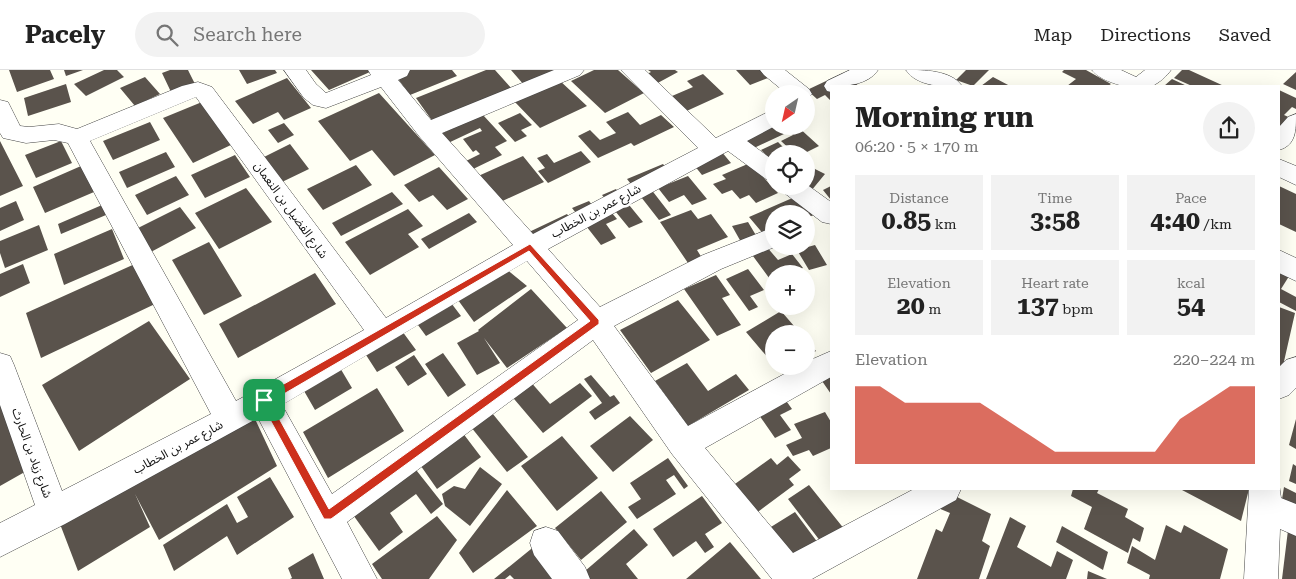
<!DOCTYPE html>
<html lang="en">
<head>
<meta charset="utf-8">
<style>
  body { margin:0; font-family:"Roboto Serif","Noto Sans Arabic",serif; background:#f2f2f2; color:#222; height:100vh; display:flex; flex-direction:column; font-size:19px; white-space:nowrap }
  * { box-sizing:border-box; margin:0 }
  p { font-size:16px; color:#767676 }
  .icon { flex:none; width:28px; height:28px; fill:none; stroke:currentColor; stroke-width:2; stroke-linecap:round; stroke-linejoin:round }
  .map { position:relative; flex:1; overflow:hidden }
  .details { position:absolute; left:830px; top:15px; width:450px; height:405px; display:flex; flex-direction:column; background:#fff; border-radius:0px; box-shadow:0 5px 20px #0002 }
  .details>* { flex:none }
  .needle { width:32px; rotate:214deg }
  .controls { position:absolute; left:765px; top:15px; display:grid; gap:10px }
  .controls a { display:grid; place-items:center; width:50px; height:50px; border-radius:50%; background:#fff; box-shadow:0 5px 20px #0002; font-size:25px }
  .pin { position:absolute; display:grid; place-items:center; width:42px; height:42px; color:#fff; margin:-21px; border-radius:10px; box-shadow:0 2px 8px #0006 }
  .round { display:grid; place-items:center; flex:none; width:52px; height:52px; border-radius:26px; background:#f2f2f2 }
  .head { display:flex; align-items:center; justify-content:space-between; height:85px; padding:0 25px }
  h1 { font-size:28px; font-weight:700; line-height:38px }
  .stats { display:grid; grid-template-columns:repeat(3,1fr); gap:8px; height:85px; padding:5px 25px }
  .stats div { display:grid; align-content:center; border-radius:0px; background:#f2f2f2; text-align:center }
  .stats b { font-size:25px; font-weight:700 }
  .stats small { font-size:14px; font-weight:400 }
  .stats p { font-size:14px }
  .chart { height:140px; padding:10px 25px }
  .chart p { display:flex; justify-content:space-between }
  .chart svg { width:100%; height:90px; margin-top:5px; fill:#cd301c; opacity:.7 }
  header { display:flex; align-items:center; gap:30px; box-sizing:border-box; height:70px; padding:0 25px; background:#fff; border-bottom:1px solid #e0e0e0 }
  header strong { font-size:24px }
  nav { display:flex; gap:28px; margin-inline-start:auto; font-size:18px }
  .search { width:350px; height:45px; background:#f2f2f2; display:flex; align-items:center; gap:12px; box-sizing:border-box; padding:0 18px; border-radius:28px; color:#767676; font-size:19px }
  .map>svg:first-child { display:block }
  .building { fill:#5a534c }
  .lines { fill:none; stroke-linecap:round; stroke-linejoin:round }
  .street-casing { stroke:#434343; stroke-width:1 }
  .street { fill:#fff; fill-rule:evenodd }
  .route { fill:#cd301c; stroke:#fff; fill-rule:evenodd }
  .labels { text-anchor:middle; dominant-baseline:central; stroke-width:5; stroke-linejoin:round; paint-order:stroke }
  .street-label { font-size:12px; fill:#101010; stroke:#fff }
</style>
</head>
<body>
<header>
<strong>Pacely</strong>
<div class="search"><svg class="icon" aria-label="search" viewBox="0 0 24 24"><circle cx="10" cy="10" r="6"/><path d="M15 15l6 6"/></svg>Search here</div>
<nav><a>Map</a><a>Directions</a><a>Saved</a></nav>
</header>
<div class="map">
<svg width="1296" height="509" viewBox="0 0 1296 509">
  <rect width="100%" height="100%" fill="#fffff4"/>
  <path class="building" d="M9,0H50L54,9L17,22Z
    M64,0H83L66,6Z
    M104,0H117L124,7L86,26L74,14Z
    M170,0H188L195,14L171,22L162,3Z
    M239,0H275L277,3L247,14Z
    M311,0H369L370,2L329,20Z
    M409,0H452L457,6L410,25L395,5Z
    M486,0H495L512,19L433,52L416,28Z
    M511,0H559L524,15Z
    M594,0H618L644,23L605,43L571,11Z
    M648,0H675L678,2L654,15L643,6L651,2Z
    M736,0H760L768,8L750,15Z
    M966,0H989L973,16L956,10Z
    M1064,0H1086L1111,14L1108,16H1067L1076,9L1062,2Z
    M1182,0H1189L1224,16H1192L1174,8Z
    M1296,2V20L1283,14Z
    M843,3L859,16H831V31L825,25L817,29L807,20Z
    M703,4L724,24L680,44L665,29L693,17L687,11Z
    M145,7L160,24L135,36L120,18Z
    M993,7L1010,16H981Z
    M287,8L311,38L284,50L278,42L253,54L235,31Z
    M558,9L587,36L540,58L513,30Z
    M1172,9L1187,16H1164Z
    M66,14L71,32L28,46L24,28Z
    M1279,20L1296,28V39L1292,37L1284,45L1293,49L1285,59L1279,56Z
    M379,23L435,85L394,106L372,80L350,91L318,51Z
    M202,32L233,74L193,93L163,48Z
    M628,42L640,55L661,45L674,57L634,76L631,73L598,88L578,66L590,60L600,70L616,63L606,52Z
    M520,43L532,55L521,60L527,66L515,72L498,53Z
    M483,45L507,71L495,77L502,85L469,101L462,93L480,84L476,80L473,82L463,69L482,61L480,58L446,74L438,65Z
    M150,52L160,70L113,90L103,71Z
    M284,53L294,65L278,73L268,60Z
    M774,56L784,64L754,78L740,64Z
    M784,56H797L819,76L803,84H795L781,71L793,65Z
    M0,71L23,116L0,126Z
    M61,71L72,93L36,108L25,85Z
    M778,72L790,84H774V93L761,80Z
    M290,74L309,99L282,112L264,87Z
    M716,75L731,93L702,105L694,95Z
    M581,81L591,92L548,113L538,101L545,98L537,88L547,84L554,93Z
    M166,82L175,97L127,118L119,102Z
    M235,85L250,107L205,128L191,105Z
    M523,86L544,112L496,134L476,107Z
    M750,93L778,123L756,133L749,125L740,129L732,120L722,124L713,114L726,109L722,105Z
    M663,94L671,104L647,114L671,145L659,150L627,109Z
    M356,95L372,115L323,140L307,119Z
    M81,96L94,122L45,143L33,117Z
    M439,97L468,129L447,140L433,125L419,132L404,115Z
    M813,98L825,104L811,121L806,116V106Z
    M176,106L189,125L147,145L135,125Z
    M688,106L707,129L692,135L684,125L669,132L658,118Z
    M831,116V130L823,120Z
    M1279,116L1296,124V162L1279,154Z
    M246,118L272,152L219,179L195,143Z
    M616,119L643,152L629,158L602,125Z
    M392,122L403,134L341,166L332,153Z
    M797,126L814,145L806,148V144H774V163L766,167L749,147Z
    M16,131L24,150L0,161V138Z
    M589,131L596,140L606,136L617,149L606,154L616,168L601,175L572,138Z
    M102,135L106,145L61,164L58,154Z
    M180,137L196,158L149,183L134,160Z
    M408,139L423,156L408,164L419,177L370,205L345,172Z
    M691,140L698,149L711,144L728,167L697,180L702,188L688,193L660,152Z
    M469,143L477,152L429,179L421,169Z
    M567,144L573,153L540,177L529,162Z
    M748,152L757,167L741,172L732,156Z
    M39,155L48,180L5,198L0,183V171Z
    M112,159L124,189L64,215L54,184Z
    M209,172L242,226L204,245L172,190Z
    M815,175L827,195L809,200L797,180Z
    M766,176L778,190L792,184L803,198L791,204H774L772,212L750,182Z
    M137,193L155,234L41,288L26,243Z
    M23,194L30,213L0,227V204Z
    M1279,196L1291,203L1281,219L1296,227V241L1279,232Z
    M506,199L527,216L474,252L458,230Z
    M748,199L764,220L750,226L758,237L749,241L726,209Z
    M315,203L336,234L238,288L219,254Z
    M716,205L730,225L722,228L741,255L717,266L684,219Z
    M531,219L567,258L507,298L484,268L500,293L477,305L457,273L479,261L478,260Z
    M442,221L461,246L426,266L407,240Z
    M678,230L710,270L651,303L620,260Z
    M1279,237L1295,243L1280,309L1279,308Z
    M781,241L801,264H774V295L746,262Z
    M394,250L416,280L377,302L357,271Z
    M149,251L190,309L79,381L42,315Z
    M806,270L816,281L806,287Z
    M443,283L466,315L448,327L425,294Z
    M414,285L427,304L408,316L395,297Z
    M333,286L352,318L315,340L296,307Z
    M687,293L708,321L736,304L749,320L688,356L655,311Z
    M591,305L610,327L614,325L620,333L595,350L589,342L602,333L584,309Z
    M831,307V324L822,311Z
    M529,310L550,334L580,313L592,326L543,363L509,323Z
    M377,318L404,361L328,408L303,362Z
    M782,325L792,339L780,345L791,360L775,368L759,345Z
    M0,332L30,399L0,416Z
    M249,336L277,396L159,470L135,424L150,457L78,501L60,454Z
    M488,338L528,387L507,402L467,352Z
    M825,342L831,352V378L813,386L809,380L793,386L786,375L802,368L794,354Z
    M630,346L653,370L613,402L590,376Z
    M1296,349V379L1289,375Z
    M459,358L481,387L437,419L416,389Z
    M562,366L598,408L557,441L521,396Z
    M788,386L801,400L789,409L794,415L751,447L728,419L771,388L777,395Z
    M668,388L688,416L684,419L674,405L666,410L676,424L637,449L628,437L641,429L630,413Z
    M1293,394L1296,396V414L1289,411Z
    M413,396L443,434L431,444L416,424L390,443L403,462L379,481L351,442Z
    M480,397L502,414L470,456L445,436L442,424L454,416L465,419Z
    M270,407L294,447L237,485L227,466L174,501L163,475L227,434L237,453L248,447L237,427Z
    M809,415L845,460L824,476L788,429Z
    M1284,417L1296,423V436L1282,429Z
    M1073,419H1099L1097,423L1128,439L1125,447L1144,458L1140,472L1133,468L1128,483L1084,459L1092,437L1071,426Z
    M1183,419H1249L1241,451L1182,420Z
    M507,420L537,456L473,503L459,483Z
    M601,421L627,452L581,490L555,458Z
    M945,421L991,444L982,471L990,476L979,509H917L936,459L942,462L950,443L938,438Z
    M702,426L722,453L705,464L714,477L705,483L696,471L673,487L653,459Z
    M795,442L821,477L786,500L761,463Z
    M437,446L457,470L429,509H382L372,494Z
    M1010,447L1026,456L1017,477L1051,497L1057,481L1073,490L1066,509H986Z
    M1289,452L1296,456V509H1282Z
    M1166,455L1181,463L1184,455L1228,479L1220,509H1149L1150,505L1127,493L1132,476L1155,490Z
    M1062,456L1108,482L1103,500L1056,472Z
    M634,459L648,475L626,494L638,509H579L578,507Z
    M730,472L761,509H686Z
    M536,475L563,509H514L510,505L505,509H494Z
    M313,483L324,509H290L292,508L288,498Z
    M1088,501L1107,509H1087Z"/>
  <g class="lines">
    <defs>
      <path id="street" d="M284,0H306L316,14L326,23L371,5L368,0H410L407,6L398,10L431,50L554,0H584L580,5L442,63L533,164L698,78L621,0H645L716,68L774,39L775,56L747,71L774,91V112L766,109L728,81L548,179L600,237L703,185L774,157V176H777L721,199L614,256L688,356L799,296H806V292L831,281V307L705,378L793,483L914,419H961L956,430L812,509H772L672,384L593,270L347,452L377,509H342L258,348L65,454L0,487V453L35,435L0,335V283L10,286L14,295L62,421L211,344L68,73L54,70L26,73L3,68L0,63V30L8,32L20,56L29,57L59,54L77,59L182,16L198,12L212,17L386,248L513,175L419,66L381,17L326,38L313,35L304,28ZM196,27L364,260L236,331L90,71ZM527,191L578,250L332,424L282,335Z
        M760,0H785L809,19L812,24L806,30V24H787L764,5Z
        M850,0H878C868,15 847,16 831,16V22L827,21L824,16L827,11Z
        M906,0C924,0 951,0 962,16C944,17 917,17 906,0Z
        M1092,0H1121L1136,7L1145,0H1171C1167,6 1159,13 1152,16C1138,22 1101,13 1092,0Z
        M1296,44C1296,61 1296,75 1279,80V57L1288,47Z
        M1279,89L1296,96V115L1279,107Z
        M806,114L831,132V154L822,152L783,122L780,116H806Z
        M1279,180L1296,188V211L1279,203Z
        M1296,287V318L1289,325L1279,329V297L1286,290Z
        M1279,414L1281,428L1296,434V466L1280,459L1278,509H1244L1249,419H1279Z
        M546,457L558,461L585,497L590,509H552L534,485L530,473L534,461Z"/>
    </defs>
    <use href="#street" class="street-casing"/>
    <use href="#street" class="street"/>
  </g>
  <path class="route" d="M530,174L599,250V254L331,449H324L261,333V327ZM529,181L590,251L329,439L270,332Z"/>
  <g class="labels">
    <g class="street-label">
      <text transform="translate(291 140) rotate(54)">شارع الفضيل بن النعمان</text>
      <text transform="translate(596 141) rotate(-28)">شارع عمر بن الخطاب</text>
      <text transform="translate(178 377) rotate(-28)">شارع عمر بن الخطاب</text>
      <text transform="translate(32 383) rotate(70)">شارع زياد بن الحارث</text>
    </g>
  </g>
</svg>
<div class="controls">
<a><svg class="needle" viewBox="-14 -14 28 28"><path d="M0-13l5 13h-10z" fill="#e53935"/><path d="M0 13l5-13h-10z" fill="#767676"/></svg></a>
<a><svg class="icon" aria-label="locate" viewBox="0 0 24 24"><circle cx="12" cy="12" r="6"/><path d="M12 2v4M12 18v4M2 12h4M18 12h4"/></svg></a>
<a><svg class="icon" aria-label="layers" viewBox="0 0 24 24"><path d="M12 4l9 5-9 5-9-5zM3 14l9 5 9-5"/></svg></a>
<a>+</a>
<a>−</a>
</div>
<div class="pin" style="left:264px;top:330px;background:#1e9e55"><svg class="icon" aria-label="arrive" viewBox="0 0 24 24"><path d="M6 21V4h12l-3 4 3 4H6"/></svg></div>
<section class="details">
<div class="head"><div><h1>Morning run</h1><p>06:20 · 5 × 170 m</p></div><a class="round"><svg class="icon" aria-label="share" viewBox="0 0 24 24"><path d="M12 15V3M7 8l5-5 5 5M5 13v7h14v-7"/></svg></a></div>
<div class="stats">
<div><p>Distance</p><b>0.85<small> km</small></b></div>
<div><p>Time</p><b>3:58</b></div>
<div><p>Pace</p><b>4:40<small> /km</small></b></div>
</div>
<div class="stats">
<div><p>Elevation</p><b>20<small> m</small></b></div>
<div><p>Heart rate</p><b>137<small> bpm</small></b></div>
<div><p>kcal</p><b>54</b></div>
</div>
<div class="chart"><p><span>Elevation</span>220–224 m</p>
<svg viewBox="0 0 160 44" preserveAspectRatio="none"><path d="M0 44V6L10 6L20 14L30 14L40 14L50 14L60 22L70 30L80 38L90 38L100 38L110 38L120 38L130 22L140 14L150 6L160 6V44z"/></svg>
</div>
</section>
</div>
</body>
</html>
